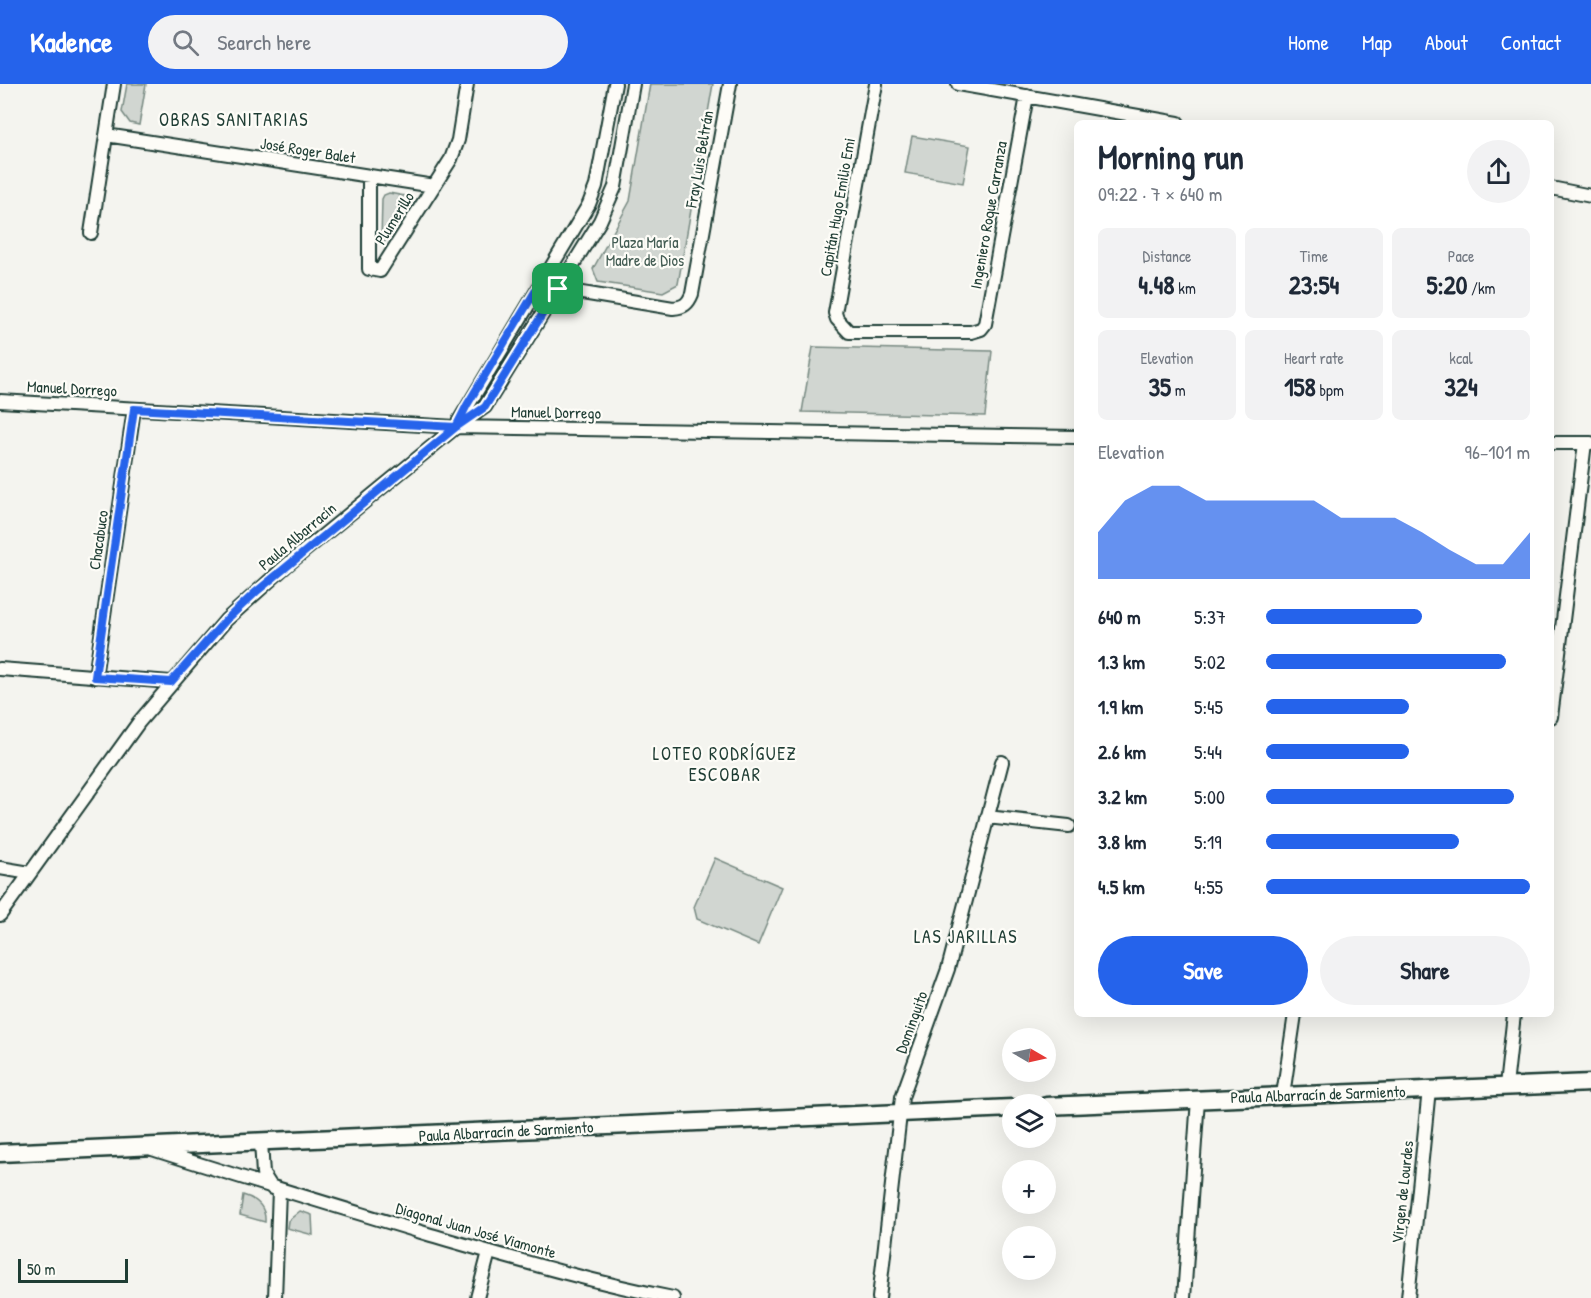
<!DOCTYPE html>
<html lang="en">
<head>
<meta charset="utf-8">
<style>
  body { margin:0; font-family:"Patrick Hand",sans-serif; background:#f2f2f3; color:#1f2937; height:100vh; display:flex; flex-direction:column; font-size:22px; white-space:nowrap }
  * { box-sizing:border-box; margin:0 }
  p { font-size:20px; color:#747a83 }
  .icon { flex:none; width:33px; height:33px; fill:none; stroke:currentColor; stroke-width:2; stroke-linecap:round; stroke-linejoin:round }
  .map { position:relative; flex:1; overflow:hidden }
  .side { position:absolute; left:1074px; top:36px; width:480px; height:897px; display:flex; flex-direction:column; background:#fff; border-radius:9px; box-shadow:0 6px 24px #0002 }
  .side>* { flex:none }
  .needle { width:39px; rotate:99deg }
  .tools { position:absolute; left:1002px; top:944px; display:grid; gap:12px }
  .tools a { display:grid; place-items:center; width:54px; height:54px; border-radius:50%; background:#fff; box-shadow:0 6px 24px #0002; font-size:30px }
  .scale { position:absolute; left:18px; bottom:15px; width:110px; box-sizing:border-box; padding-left:6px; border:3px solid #1f3d34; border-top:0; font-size:16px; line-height:21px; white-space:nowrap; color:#1f3d34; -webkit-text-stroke:4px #fdfcf7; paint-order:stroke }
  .pin { position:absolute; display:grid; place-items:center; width:51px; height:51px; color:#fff; margin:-26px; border-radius:12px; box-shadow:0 3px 9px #0006 }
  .round { display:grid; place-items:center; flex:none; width:63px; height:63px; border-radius:32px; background:#f2f2f3 }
  .overview { display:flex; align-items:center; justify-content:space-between; height:102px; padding:0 24px }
  h1 { font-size:33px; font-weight:800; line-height:45px }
  .figures { display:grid; grid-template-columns:repeat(3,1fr); gap:9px; height:102px; padding:6px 24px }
  .figures div { display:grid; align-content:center; border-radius:9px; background:#f2f2f3; text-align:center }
  .figures b { font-size:26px; font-weight:800 }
  .figures small { font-size:16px; font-weight:400 }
  .figures p { font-size:16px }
  .chart { height:168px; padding:12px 24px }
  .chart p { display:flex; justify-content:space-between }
  .chart svg { width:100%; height:108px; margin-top:6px; fill:#2563eb; opacity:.7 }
  .cta { display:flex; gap:12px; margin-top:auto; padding:12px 24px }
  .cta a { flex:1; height:69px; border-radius:36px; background:#2563eb; color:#fff; font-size:24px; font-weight:800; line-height:69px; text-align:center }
  .cta a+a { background:#f2f2f3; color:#1f2937 }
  ul { padding:0 24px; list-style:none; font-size:20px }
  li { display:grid; grid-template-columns:96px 72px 1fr; align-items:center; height:45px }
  li i { height:15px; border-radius:8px; background:#2563eb }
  header { display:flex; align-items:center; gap:36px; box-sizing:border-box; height:84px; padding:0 30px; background:#2563eb; color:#fff }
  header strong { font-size:28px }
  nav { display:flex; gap:33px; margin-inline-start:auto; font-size:21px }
  .search { width:420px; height:54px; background:#f2f2f3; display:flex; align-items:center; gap:15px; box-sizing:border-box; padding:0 21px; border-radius:33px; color:#747a83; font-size:22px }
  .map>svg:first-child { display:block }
  .green { fill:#d1d6d1; stroke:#788a82; stroke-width:1.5 }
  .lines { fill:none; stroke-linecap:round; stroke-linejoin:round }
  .minor-casing { stroke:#1f3d34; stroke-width:16 }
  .secondary-casing { stroke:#1f3d34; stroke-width:21 }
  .minor { stroke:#fdfcf7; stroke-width:12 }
  .secondary { stroke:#fdfcf7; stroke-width:16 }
  .route-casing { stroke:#fff; stroke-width:12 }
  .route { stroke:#2563eb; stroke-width:8 }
  .labels { text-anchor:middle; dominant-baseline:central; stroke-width:4.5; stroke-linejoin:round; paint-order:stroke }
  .street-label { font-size:16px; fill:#1f3d34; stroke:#fdfcf7 }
  .park-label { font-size:16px; fill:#435c53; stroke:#fdfcf7 }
  .neighbourhood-label { font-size:18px; letter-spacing:1.5px; fill:#1f3d34; stroke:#fdfcf7 }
</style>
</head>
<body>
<header>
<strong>Kadence</strong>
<div class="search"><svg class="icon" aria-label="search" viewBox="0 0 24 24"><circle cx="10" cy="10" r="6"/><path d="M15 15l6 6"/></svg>Search here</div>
<nav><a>Home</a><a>Map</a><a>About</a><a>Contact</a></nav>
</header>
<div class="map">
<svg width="1591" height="1214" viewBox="0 0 1591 1214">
  <rect width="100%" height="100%" fill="#f4f4ef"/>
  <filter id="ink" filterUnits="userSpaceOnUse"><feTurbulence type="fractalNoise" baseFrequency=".0167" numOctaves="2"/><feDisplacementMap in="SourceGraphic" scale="12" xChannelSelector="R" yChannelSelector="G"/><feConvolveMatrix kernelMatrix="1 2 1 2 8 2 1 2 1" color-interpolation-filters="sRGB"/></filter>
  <g filter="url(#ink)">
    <path class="green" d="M127,0H146L139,41L130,39L122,28Z
      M650,0H713L678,200L663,208L598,198L593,185L630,117Z
      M912,52L970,62L963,99L905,89Z
      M389,109L410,113L412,117L383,160L381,158L382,115L384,111Z
      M813,263L992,267L985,332L802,328Z
      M715,774L782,803L758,861L697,835L694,823Z
      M243,1111C257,1115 266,1123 265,1138L240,1131Z
      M300,1127L312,1131L313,1151L287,1144L288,1137Z"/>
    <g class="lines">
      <defs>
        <path id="minor" d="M876,0L835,229L837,235L849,248H971L981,245L985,240L1027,12
          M958,0L1178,39
          M106,51L434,102
          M369,92V185L380,187L451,75L458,56L467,0
          M1551,104L1591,112
          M91,149L114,0
          M552,204L673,224C684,223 688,220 692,210L730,0
          M0,317L456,343L1077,353
          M457,340L589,120L596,102L615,0
          M1551,359H1591
          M0,585L171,598
          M95,593L134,325
          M1551,633L1585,359
          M987,733L1069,742
          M0,784L30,789
          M0,831L139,638L226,536L287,481L456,343L485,323L600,137L615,103L633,0
          M1506,1002L1514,930
          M1283,1011L1295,930
          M261,1058L263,1090L272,1104
          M152,1065C245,1095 338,1123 431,1151C511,1174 591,1198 673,1214
          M275,1214L279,1106
          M477,1214L489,1168
          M879,1214L902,1013L948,885L1002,678
          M1184,1214L1198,1015
          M1408,1214L1429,1005"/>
        <path id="secondary" d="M1046,1022L1591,999
          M0,1069L1012,1024"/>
      </defs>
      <use href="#minor" class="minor-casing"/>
      <use href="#secondary" class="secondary-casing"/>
      <use href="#minor" class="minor"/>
      <use href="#secondary" class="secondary"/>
    </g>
  </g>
  <g class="lines" filter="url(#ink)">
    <defs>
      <path id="route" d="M558,205L485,323L456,343L134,325L95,593L171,598L226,536L256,508L456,343L467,321L539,201L558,205"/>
    </defs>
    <use href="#route" class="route-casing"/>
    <use href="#route" class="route"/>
  </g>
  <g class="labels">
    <g class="street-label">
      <text transform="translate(308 66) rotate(9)">José Roger Balet</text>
      <text transform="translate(699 75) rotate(-80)">Fray Luis Beltrán</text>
      <text transform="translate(837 123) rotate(-80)">Capitán Hugo Emilio Emi</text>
      <text transform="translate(988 131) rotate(-80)">Ingeniero Roque Carranza</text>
      <text transform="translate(394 134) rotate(-58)">Plumerillo</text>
      <text transform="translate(72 304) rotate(3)">Manuel Dorrego</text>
      <text transform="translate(556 328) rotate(1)">Manuel Dorrego</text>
      <text transform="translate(297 452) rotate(-40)">Paula Albarracín</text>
      <text transform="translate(98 456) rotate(-82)">Chacabuco</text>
      <text transform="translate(911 938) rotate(-70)">Dominguito</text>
      <text transform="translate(1318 1010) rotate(-2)">Paula Albarracín de Sarmiento</text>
      <text transform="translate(506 1047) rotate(-3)">Paula Albarracín de Sarmiento</text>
      <text transform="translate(1402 1108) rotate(-84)">Virgen de Lourdes</text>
      <text transform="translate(476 1146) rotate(16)">Diagonal Juan José Viamonte</text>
    </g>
    <g class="park-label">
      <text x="645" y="158">Plaza María<tspan x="645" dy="18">Madre de Dios</tspan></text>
    </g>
    <g class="neighbourhood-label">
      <text x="234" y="35">OBRAS SANITARIAS</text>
      <text x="725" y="669">LOTEO RODRÍGUEZ<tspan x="725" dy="21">ESCOBAR</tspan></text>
      <text x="966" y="852">LAS JARILLAS</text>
    </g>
  </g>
</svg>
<div class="tools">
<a><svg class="needle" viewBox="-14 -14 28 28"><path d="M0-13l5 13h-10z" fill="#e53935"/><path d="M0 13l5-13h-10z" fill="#747a83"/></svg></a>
<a><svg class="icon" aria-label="layers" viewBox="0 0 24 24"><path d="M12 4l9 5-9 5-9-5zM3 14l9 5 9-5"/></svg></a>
<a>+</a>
<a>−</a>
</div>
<div class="scale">50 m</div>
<div class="pin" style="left:558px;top:205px;background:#1e9e55"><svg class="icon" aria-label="arrive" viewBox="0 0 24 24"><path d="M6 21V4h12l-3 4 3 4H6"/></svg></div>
<section class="side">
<div class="overview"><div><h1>Morning run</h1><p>09:22 · 7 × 640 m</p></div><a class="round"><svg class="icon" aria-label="share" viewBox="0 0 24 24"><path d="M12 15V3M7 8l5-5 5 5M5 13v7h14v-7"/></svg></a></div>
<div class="figures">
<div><p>Distance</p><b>4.48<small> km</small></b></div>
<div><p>Time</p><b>23:54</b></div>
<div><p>Pace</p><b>5:20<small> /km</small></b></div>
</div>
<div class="figures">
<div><p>Elevation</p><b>35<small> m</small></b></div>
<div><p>Heart rate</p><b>158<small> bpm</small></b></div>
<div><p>kcal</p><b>324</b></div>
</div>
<div class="chart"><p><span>Elevation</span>96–101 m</p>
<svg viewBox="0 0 160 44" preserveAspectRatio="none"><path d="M0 44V25L10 12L20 6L30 6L40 12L50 12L60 12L70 12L80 12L90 19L100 19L110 19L120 25L130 32L140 38L150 38L160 25V44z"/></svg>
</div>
<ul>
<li><b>640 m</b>5:37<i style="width:59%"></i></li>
<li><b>1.3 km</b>5:02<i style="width:91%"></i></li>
<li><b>1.9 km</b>5:45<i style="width:54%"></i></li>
<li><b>2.6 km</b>5:44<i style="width:54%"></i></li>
<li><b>3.2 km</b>5:00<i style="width:94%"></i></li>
<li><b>3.8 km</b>5:19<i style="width:73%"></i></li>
<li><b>4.5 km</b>4:55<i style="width:100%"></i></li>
</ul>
<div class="cta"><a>Save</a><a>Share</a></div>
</section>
</div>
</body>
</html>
